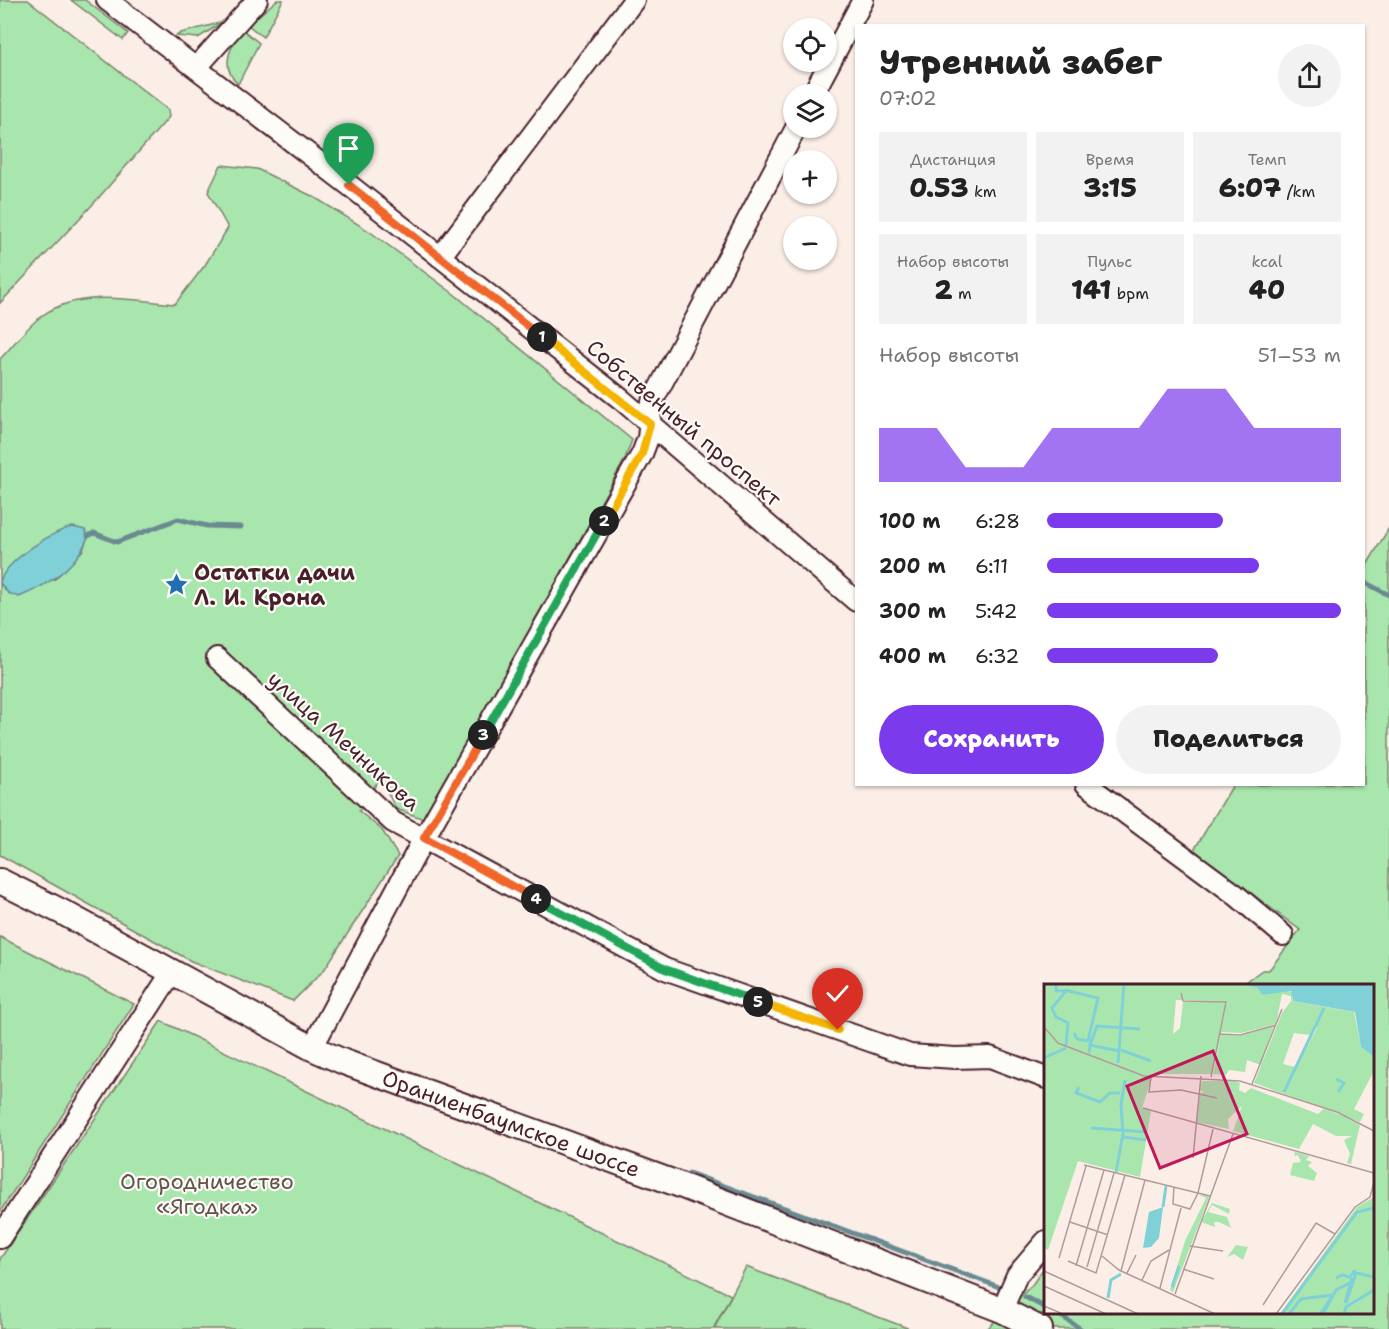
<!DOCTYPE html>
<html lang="ru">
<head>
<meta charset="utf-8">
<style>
  body { margin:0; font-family:"Shantell Sans",sans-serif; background:#f2f2f2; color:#222; height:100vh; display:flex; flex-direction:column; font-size:22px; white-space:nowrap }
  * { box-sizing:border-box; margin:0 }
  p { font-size:20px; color:#767676 }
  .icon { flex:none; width:33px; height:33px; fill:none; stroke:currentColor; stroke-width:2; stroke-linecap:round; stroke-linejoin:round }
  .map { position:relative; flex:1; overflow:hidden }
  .sheet { position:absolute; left:855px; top:24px; width:510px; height:762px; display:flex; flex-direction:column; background:#fff; border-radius:0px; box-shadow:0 2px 4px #0004 }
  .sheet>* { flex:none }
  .buttons { position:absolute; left:783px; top:18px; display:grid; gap:12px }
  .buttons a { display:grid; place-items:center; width:54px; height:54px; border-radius:50%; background:#fff; box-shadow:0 2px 4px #0004; font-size:30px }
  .pin { position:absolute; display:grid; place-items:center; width:51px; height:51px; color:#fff; margin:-62px -26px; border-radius:50% 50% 50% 0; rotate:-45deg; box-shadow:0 0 6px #0007 }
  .pin .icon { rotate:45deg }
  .km { position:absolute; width:30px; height:30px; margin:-15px; border-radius:50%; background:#222; color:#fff; font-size:16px; line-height:30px; text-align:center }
  .round { display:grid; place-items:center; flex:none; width:63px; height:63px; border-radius:32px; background:#f2f2f2 }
  .summary { display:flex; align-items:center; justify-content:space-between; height:102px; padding:0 24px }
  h1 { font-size:33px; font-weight:800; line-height:45px }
  .metrics { display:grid; grid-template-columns:repeat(3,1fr); gap:9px; height:102px; padding:6px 24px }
  .metrics div { display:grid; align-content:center; border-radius:0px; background:#f2f2f2; text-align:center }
  .metrics b { font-size:26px; font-weight:800 }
  .metrics small { font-size:16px; font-weight:400 }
  .metrics p { font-size:16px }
  .chart { height:168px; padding:12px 24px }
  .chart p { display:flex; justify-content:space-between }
  .chart svg { width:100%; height:108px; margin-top:6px; fill:#7c3aed; opacity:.7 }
  .primary-button { display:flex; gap:12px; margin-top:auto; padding:12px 24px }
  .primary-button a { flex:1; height:69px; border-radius:36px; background:#7c3aed; color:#fff; font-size:24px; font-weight:800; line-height:69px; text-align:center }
  .primary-button a+a { background:#f2f2f2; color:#222 }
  ul { padding:0 24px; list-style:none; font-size:20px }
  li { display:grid; grid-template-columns:96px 72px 1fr; align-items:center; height:45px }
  li i { height:15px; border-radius:8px; background:#7c3aed }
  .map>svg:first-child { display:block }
  .green { fill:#a9e6ad; stroke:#7a826c; stroke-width:1.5 }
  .water { fill:#80d1d7; stroke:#6a8a92; stroke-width:1.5 }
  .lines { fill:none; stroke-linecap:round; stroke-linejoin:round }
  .stream { stroke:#6a8a92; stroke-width:5 }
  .minor-casing { stroke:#4a1f2b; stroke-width:24 }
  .major-casing { stroke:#4a1f2b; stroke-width:28 }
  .minor { stroke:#fdfcf7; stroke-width:20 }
  .major { stroke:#fdfcf7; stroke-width:24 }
  .split-1-casing { stroke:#fff; stroke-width:12 }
  .split-2-casing { stroke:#fff; stroke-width:12 }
  .split-3-casing { stroke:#fff; stroke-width:12 }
  .split-4-casing { stroke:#fff; stroke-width:12 }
  .split-5-casing { stroke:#fff; stroke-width:12 }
  .split-6-casing { stroke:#fff; stroke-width:12 }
  .split-1 { stroke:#f0652b; stroke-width:8 }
  .split-2 { stroke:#f5b400; stroke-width:8 }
  .split-3 { stroke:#22a559; stroke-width:8 }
  .split-4 { stroke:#f0652b; stroke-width:8 }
  .split-5 { stroke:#22a559; stroke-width:8 }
  .split-6 { stroke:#f5b400; stroke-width:8 }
  .labels { text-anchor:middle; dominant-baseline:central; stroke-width:4.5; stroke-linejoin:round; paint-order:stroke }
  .street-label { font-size:22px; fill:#4a1f2b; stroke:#fdfcf7 }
  .poi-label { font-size:22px; font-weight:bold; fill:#4a1f2b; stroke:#fdfcf7; text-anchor:start }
  .park-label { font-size:22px; fill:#62514c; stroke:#fdfcf7 }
  .inset-river { fill:none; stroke:#80d1d7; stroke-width:3 }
  .inset-road { fill:none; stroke:#b49b9b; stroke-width:1.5 }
  .view { fill:#c2185b; fill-opacity:0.15; stroke:#c2185b; stroke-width:3 }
  .inset-edge { fill:none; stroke:#4a1f2b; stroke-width:3 }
</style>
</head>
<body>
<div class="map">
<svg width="1389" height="1329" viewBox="0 0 1389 1329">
  <rect width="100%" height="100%" fill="#faeee6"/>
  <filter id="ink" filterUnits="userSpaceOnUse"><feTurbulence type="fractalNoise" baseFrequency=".0167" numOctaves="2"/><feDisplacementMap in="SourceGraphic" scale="12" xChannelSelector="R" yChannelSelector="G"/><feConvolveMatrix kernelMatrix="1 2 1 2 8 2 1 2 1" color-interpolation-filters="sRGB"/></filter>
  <g filter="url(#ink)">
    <path class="green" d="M0,0H28L168,110L169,117L94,203L0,303Z
      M71,0H85L128,33L123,40Z
      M277,0H283L263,37L248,25Z
      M223,22L198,38L176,36L181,33Z
      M243,30L259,43L238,84C220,67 229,47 243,30Z
      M221,165L257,169L314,197L369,231L454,294L632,440L625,459L424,819L396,809L380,778L359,811L382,830L398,856L324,970L293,1001L191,961L0,855V583L8,593L55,579L83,550L88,535L0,580V359C14,345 27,326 43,315C80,289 132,300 175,304L205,265L228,228L208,192Z
      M1389,528V1329H987L1032,1285L1045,1266L1046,1312H1372V986L1242,985L1262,970H1269L1300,930L1194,850L1233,785L1364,784V570Z
      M0,937L134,1004L0,1212Z
      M161,1021L731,1295L713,1329H0V1259Z
      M746,1267L910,1329H714Z"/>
    <path class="water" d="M73,527L85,530L88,536C78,567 48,585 19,597L8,593L0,583C3,563 53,530 73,527Z"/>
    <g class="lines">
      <path class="stream" d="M88,536L94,533L117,542L178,519L207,526L241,527
        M1366,583L1389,595
        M689,1173L1002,1288
        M1025,1297L1046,1308
        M1055,1312L1081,1329"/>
      <defs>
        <path id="minor" d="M107,0L349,185L622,400L856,601
          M196,68L257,0
          M813,94L863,0
          M440,257L634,0
          M217,658L393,822L665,969L910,1055L955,1058L990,1057L1046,1078
          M1086,784L1236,895L1283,935
          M312,1048L424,838L642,454L648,438L652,402L796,128
          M0,1238L172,972
          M1002,1310L1017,1275L1046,1241"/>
        <g id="major">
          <path id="s1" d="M0,881L62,912L312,1048L344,1062L675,1183L1002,1310L1040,1329"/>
        </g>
      </defs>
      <use href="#minor" class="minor-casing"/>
      <use href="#major" class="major-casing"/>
      <use href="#minor" class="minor"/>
      <use href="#major" class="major"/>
    </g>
  </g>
  <g class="lines" filter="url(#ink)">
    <defs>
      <path id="split-1" d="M349,185L542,337"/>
      <path id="split-2" d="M542,337L650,424L642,454L604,521"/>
      <path id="split-3" d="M483,735L604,521"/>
      <path id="split-4" d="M483,735L424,838L536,899"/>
      <path id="split-5" d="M536,899L665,969L758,1002"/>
      <path id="split-6" d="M758,1002L838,1030"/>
    </defs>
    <use href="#split-1" class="split-1-casing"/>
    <use href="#split-2" class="split-2-casing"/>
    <use href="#split-3" class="split-3-casing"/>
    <use href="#split-4" class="split-4-casing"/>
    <use href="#split-5" class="split-5-casing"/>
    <use href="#split-6" class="split-6-casing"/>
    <use href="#split-1" class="split-1"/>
    <use href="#split-2" class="split-2"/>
    <use href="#split-3" class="split-3"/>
    <use href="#split-4" class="split-4"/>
    <use href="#split-5" class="split-5"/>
    <use href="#split-6" class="split-6"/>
  </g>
  <defs>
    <symbol id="sight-bare" viewBox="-9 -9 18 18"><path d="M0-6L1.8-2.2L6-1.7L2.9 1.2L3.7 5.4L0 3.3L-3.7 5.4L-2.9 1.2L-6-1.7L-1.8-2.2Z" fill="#1f6fb2" stroke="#fdfcf7" stroke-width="2.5" paint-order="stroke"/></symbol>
  </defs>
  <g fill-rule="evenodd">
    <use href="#sight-bare" x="160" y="568" width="33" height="33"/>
  </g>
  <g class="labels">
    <g class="street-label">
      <text transform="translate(684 423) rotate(40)">Собственный проспект</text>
      <text transform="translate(344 741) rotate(42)">улица Мечникова</text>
      <text stroke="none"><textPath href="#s1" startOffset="567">Ораниенбаумское шоссе</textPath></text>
    </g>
    <g class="poi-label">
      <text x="194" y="572">Остатки дачи<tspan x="194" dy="25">Л. И. Крона</tspan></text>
    </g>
    <g class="park-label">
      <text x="207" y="1181">Огородничество<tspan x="207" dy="25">«Ягодка»</tspan></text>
    </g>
  </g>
  <g transform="translate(1044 984)">
    <rect width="330" height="330" fill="#faeee6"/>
    <path d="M0,0H211L248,8V17L310,28L317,63L330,73V87L310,125L320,130L316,138L210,99L238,29L247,17V12L238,10L232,40L197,49L178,48L167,90H109L98,124L107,127L96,193L34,177L4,266L0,264ZM132,16L177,17L139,18L136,44L129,50ZM271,42L273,44L249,90L251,83L239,80L250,49L266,51ZM230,42L217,81L203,76L201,88L185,86L182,91L169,90L177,50L195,52ZM158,97H190L196,99L195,106L201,109L207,104L274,130L279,125L294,129L316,141L307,180L303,179L306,170L300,156L308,152H292L269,140L255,165L189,147L198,122L184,135L185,145L152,138L156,109L160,108L156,106ZM251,168L265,172L262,176L268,178L264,182L273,189L270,197L246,191L249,179L257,178L254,171L250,172ZM154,210L164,212L165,214L129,308L126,306L141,257L162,214ZM330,213V330H236L313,223ZM168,219L186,225L185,230L168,221L164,228L183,233L187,244L175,238H170L171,243L157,238ZM192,261L204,263L199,276L190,270L183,273Z" fill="#a9e6ad" fill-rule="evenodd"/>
    <path d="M199,0H330V73L317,63L311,28L249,17L247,7L218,11L214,4ZM119,223L115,254L107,263L99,264L105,228Z" fill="#80d1d7"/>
    <path class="inset-river" d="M12,0V7H22L8,24L12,33L24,39L22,61M21,6L54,14L44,57L33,55L30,49M46,61L53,42L96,45M77,66L107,77M45,69L46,61L75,67M0,74L22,64M74,79L80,0M292,95L300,99L294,108M35,103L32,109L56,118L66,109H76M240,108L280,24M47,144L103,148M79,153L102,156M72,188L79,150L77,120L81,96M119,223L122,202M292,294L298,291L306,293L311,286M128,303L135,282M64,314L67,296L77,290M301,319L308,294M302,319L312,289L330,293M238,330L313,228L330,224M245,330L257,315L289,311L276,330M279,330L292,306L306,299M300,330L302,323L330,306"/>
    <path class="inset-road" d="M137,9L139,17L182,18L167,93M0,43L14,59L100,92L196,97L293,128L330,147M176,50L196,51L232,41M107,93L105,108L137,106L173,114M208,100L238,25M99,124L330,189M149,174L157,92M40,181L166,212M130,203L129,220L146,225L154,209L169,145M26,238L64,251M146,262L179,267M58,272L75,286L171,330M15,274L42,182M24,277L52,289L81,191M32,282L60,186M43,283L70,189M139,285L170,295M0,287L94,330M77,287L101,196M83,289L92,271M98,296L107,277L125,266M0,302L62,330M116,304L137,224M131,310L189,150M219,321L272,239L291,250M0,322L19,330M232,330L311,223L326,213L330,198"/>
    <path class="view" d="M169,67L203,150L116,184L83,102Z"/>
    <rect width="330" height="330" class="inset-edge"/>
  </g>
</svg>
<div class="buttons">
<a><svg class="icon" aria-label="locate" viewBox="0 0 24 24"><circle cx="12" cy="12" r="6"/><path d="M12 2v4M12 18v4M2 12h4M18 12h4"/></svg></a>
<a><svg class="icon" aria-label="layers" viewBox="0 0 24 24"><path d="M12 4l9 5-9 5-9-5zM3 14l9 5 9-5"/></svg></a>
<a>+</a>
<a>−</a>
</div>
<div class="pin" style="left:349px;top:185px;background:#1e9e55"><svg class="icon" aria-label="arrive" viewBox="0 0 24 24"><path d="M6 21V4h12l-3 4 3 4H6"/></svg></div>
<div class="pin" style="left:838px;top:1030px;background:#d93025"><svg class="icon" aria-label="check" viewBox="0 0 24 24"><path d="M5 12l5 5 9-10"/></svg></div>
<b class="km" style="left:542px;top:337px">1</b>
<b class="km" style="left:604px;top:521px">2</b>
<b class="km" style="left:483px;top:735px">3</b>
<b class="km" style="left:536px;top:899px">4</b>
<b class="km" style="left:758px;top:1002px">5</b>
<section class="sheet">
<div class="summary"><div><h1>Утренний забег</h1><p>07:02</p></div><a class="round"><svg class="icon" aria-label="share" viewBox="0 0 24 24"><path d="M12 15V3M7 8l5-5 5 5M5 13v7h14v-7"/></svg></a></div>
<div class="metrics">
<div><p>Дистанция</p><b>0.53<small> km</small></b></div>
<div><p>Время</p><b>3:15</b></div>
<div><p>Темп</p><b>6:07<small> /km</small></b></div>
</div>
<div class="metrics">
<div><p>Набор высоты</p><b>2<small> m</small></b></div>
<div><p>Пульс</p><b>141<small> bpm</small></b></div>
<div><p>kcal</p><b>40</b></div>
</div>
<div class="chart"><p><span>Набор высоты</span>51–53 m</p>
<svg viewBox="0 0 160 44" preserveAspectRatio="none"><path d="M0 44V22L10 22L20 22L30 38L40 38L50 38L60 22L70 22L80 22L90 22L100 6L110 6L120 6L130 22L140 22L150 22L160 22V44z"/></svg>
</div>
<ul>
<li><b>100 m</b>6:28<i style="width:60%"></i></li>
<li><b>200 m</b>6:11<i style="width:72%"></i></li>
<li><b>300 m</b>5:42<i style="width:100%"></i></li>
<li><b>400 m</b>6:32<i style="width:58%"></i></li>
</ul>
<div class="primary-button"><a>Сохранить</a><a>Поделиться</a></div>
</section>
</div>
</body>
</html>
